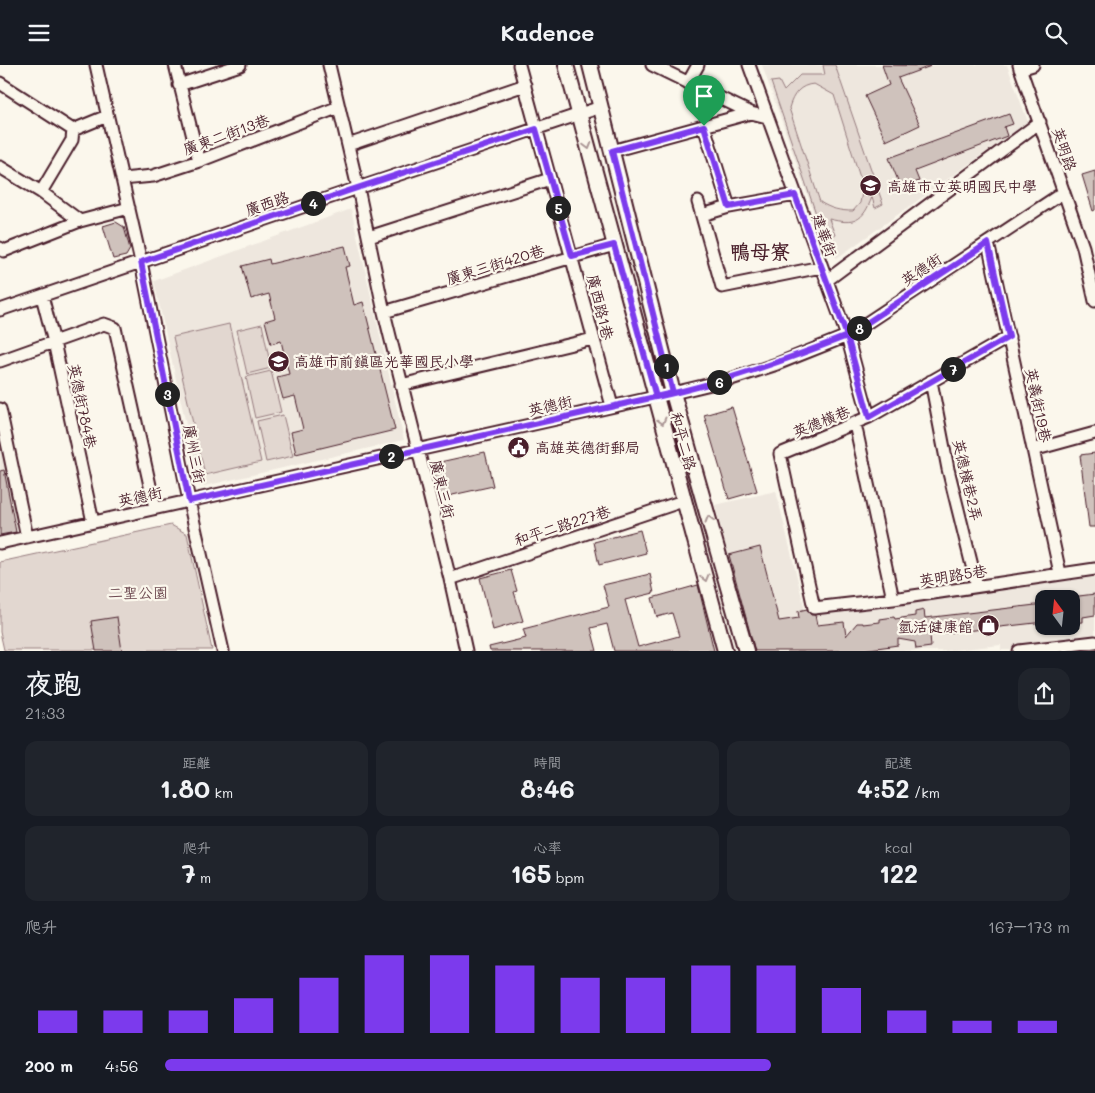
<!DOCTYPE html>
<html lang="zh-TW">
<head>
<meta charset="utf-8">
<style>
  body { margin:0; font-family:Mali,"LXGW WenKai TC",sans-serif; background:#20242c; color:#f1f3f6; height:100vh; display:flex; flex-direction:column; font-size:19px; white-space:nowrap }
  * { box-sizing:border-box; margin:0 }
  p { font-size:16px; color:#9ea1a6 }
  .icon { flex:none; width:28px; height:28px; fill:none; stroke:currentColor; stroke-width:2; stroke-linecap:round; stroke-linejoin:round }
  .map { position:relative; height:586px; overflow:hidden }
  .drawer { display:flex; flex-direction:column; background:#171b24; flex:1 }
  .drawer>* { flex:none }
  .needle { width:32px; rotate:345deg }
  .controls { position:absolute; left:1035px; top:525px; display:grid; gap:10px }
  .controls a { display:grid; place-items:center; width:45px; height:45px; border-radius:10px; background:#171b24; box-shadow:0 1px 4px #0004; font-size:25px }
  .pin { position:absolute; display:grid; place-items:center; width:42px; height:42px; color:#fff; margin:-51px -21px; border-radius:50% 50% 50% 0; rotate:-45deg; box-shadow:0 0 5px #0007 }
  .pin .icon { rotate:45deg }
  .km { position:absolute; width:25px; height:25px; margin:-12px; border-radius:50%; background:#222; color:#fff; font-size:14px; line-height:25px; text-align:center }
  .round { display:grid; place-items:center; flex:none; width:52px; height:52px; border-radius:15px; background:#20242c }
  .overview { display:flex; align-items:center; justify-content:space-between; height:85px; padding:0 25px }
  h1 { font-size:28px; font-weight:700; line-height:38px }
  .metrics { display:grid; grid-template-columns:repeat(3,1fr); gap:8px; height:85px; padding:5px 25px }
  .metrics div { display:grid; align-content:center; border-radius:12px; background:#20242c; text-align:center }
  .metrics b { font-size:25px; font-weight:700 }
  .metrics small { font-size:14px; font-weight:400 }
  .metrics p { font-size:14px }
  .chart { height:140px; padding:10px 25px }
  .chart p { display:flex; justify-content:space-between }
  .chart svg { width:100%; height:90px; margin-top:5px; stroke:#7c3aed; stroke-width:6 }
  ul { padding:0 25px; list-style:none; font-size:16px }
  li { display:grid; grid-template-columns:80px 60px 1fr; align-items:center; height:38px }
  li i { height:12px; border-radius:6px; background:#7c3aed }
  header { display:flex; justify-content:space-between; align-items:center; height:65px; padding:0 25px; background:#171b24; font-size:22px; font-weight:700 }
  .map>svg:first-child { display:block }
  .built { fill:#eee7de; fill-rule:evenodd }
  .green { fill:#e2d7d0; stroke:#967b7e; fill-rule:evenodd }
  .building { fill:#cfc2bc; stroke:#4a1f2b }
  .lines { fill:none; stroke-linecap:round; stroke-linejoin:round }
  .minor-casing { stroke:#4a1f2b; stroke-width:15 }
  .tertiary-casing { stroke:#4a1f2b; stroke-width:18 }
  .minor { stroke:#fbf7ec; stroke-width:11 }
  .tertiary { stroke:#fbf7ec; stroke-width:14 }
  .oneway { stroke:#ab9695 }
  .route-casing { stroke:#fff; stroke-width:10 }
  .route { stroke:#7c3aed; stroke-width:6 }
  .labels { text-anchor:middle; dominant-baseline:central; stroke-width:4.5; stroke-linejoin:round; paint-order:stroke }
  .street-label { font-size:15px; fill:#4a1f2b; stroke:#fbf7ec }
  .poi-label { font-size:15px; fill:#4a1f2b; stroke:#fbf7ec; text-anchor:start }
  .park-label { font-size:15px; fill:#704d54; stroke:#fbf7ec }
  .district-label { font-size:20px; font-weight:bold; fill:#4a1f2b; stroke:#fbf7ec }
</style>
</head>
<body>
<header><svg class="icon" aria-label="menu" viewBox="0 0 24 24"><path d="M4 6h16M4 12h16M4 18h16"/></svg>Kadence<svg class="icon" aria-label="search" viewBox="0 0 24 24"><circle cx="10" cy="10" r="6"/><path d="M15 15l6 6"/></svg></header>
<div class="map">
<svg width="1095" height="586" viewBox="0 0 1095 586">
  <rect width="100%" height="100%" fill="#fbf7ec"/>
  <filter id="ink" filterUnits="userSpaceOnUse"><feTurbulence type="fractalNoise" baseFrequency=".02" numOctaves="2"/><feDisplacementMap in="SourceGraphic" scale="10" xChannelSelector="R" yChannelSelector="G"/><feConvolveMatrix kernelMatrix="1 2 1 2 8 2 1 2 1" color-interpolation-filters="sRGB"/></filter>
  <g filter="url(#ink)">
    <path class="built" d="M762,0H1007L1028,57L837,193L827,186Z
      M351,144L404,375L200,422L154,216Z
      M0,364L21,468L0,472Z
      M776,426L806,549L1095,512V585H1001V580L944,586L753,585L715,440ZM1044,534H1071V561H1044Z"/>
    <path class="green" d="M823,0H835L883,139L875,143L872,132C863,157 854,160 829,154L835,170L825,175L771,17L779,16L784,26L800,10H825ZM814,19L834,30L863,122L860,138L853,146C840,146 831,144 820,137L789,43C793,29 800,20 814,19Z
      M229,259L261,397L205,410L173,272Z
      M262,259L271,303L247,309L237,265Z
      M271,306L281,347L255,353L246,312Z
      M283,350L293,391L266,397L257,356Z
      M171,460L187,469L212,585H4L0,567V497Z"/>
    <path class="building" d="M882,0L931,1L898,13L920,60L886,76L865,31L889,20Z
      M1009,49L1013,59L1004,62L1007,71L915,106L919,116L901,123L889,93Z
      M1095,106V145L1093,146L1082,110Z
      M116,157L124,162L130,184L126,191L113,194L103,161Z
      M345,181L350,201L345,202L354,240L363,237L395,365L296,389L291,367L303,364L295,331L283,334L277,312L289,309L281,276L271,279L265,256L275,253L269,229L251,234L242,201L269,194L270,199Z
      M732,342L757,426L729,434L704,350Z
      M485,387L493,421L439,433L431,399Z
      M1095,388V462H1089L1080,390Z
      M4,405L16,467L0,470V406Z
      M640,465L646,488L599,500L594,477Z
      M760,482L779,556L799,553L798,546L807,544L811,550H815L817,560L844,557L846,571L857,558H863V559L880,557V554L894,552L895,554L915,551V547L924,545L925,553L1044,539V557L930,570L931,582L916,584L915,577L898,574V580L855,586H755L729,490Z
      M511,505L517,526L514,527L523,556L493,565L480,513Z
      M650,509L654,528L625,535L638,582L679,571L672,548L657,552L652,533L698,520L714,586H614L607,559L591,563L597,586H490L489,582L526,573L523,564L609,542L603,520Z
      M1095,529V550L1083,552V557L1071,558V532Z
      M117,552L122,586H96L91,556Z"/>
    <g class="lines">
      <defs>
        <path id="minor" d="M96,0L141,197L189,436L223,586
          M175,0L199,96
          M329,0L358,123L384,247L450,514L466,586
          M519,0L612,341
          M652,0L751,48
          M749,0L847,271L869,352
          M1019,0L1083,182L1095,236
          M1020,4L1033,0
          M0,18L73,65L107,51
          M688,18L698,0
          M179,20L240,0
          M704,61L729,142
          M348,80L525,20
          M612,86L751,48L767,52
          M0,102L41,127L80,156
          M122,114L153,111L199,96L339,42
          M41,127L72,75L73,65
          M698,137L722,222L821,202
          M702,150L729,142L795,130
          M369,172L550,114
          M988,178L1060,508
          M0,183L4,186L80,156L129,143
          M826,216L1040,57
          M42,231L54,277L93,457
          M0,245L349,126L601,42
          M384,247L614,180
          M1009,272L869,352L780,389L814,543L893,534L1095,504
          M0,296L104,259L115,263L155,443
          M931,316L948,404L977,521
          M401,320L593,274
          M0,344L27,472
          M855,359L893,534
          M1033,385L1095,368
          M0,478L673,328L728,315L777,299L847,271L1064,127
          M450,514L683,436
          M1019,586L1095,577"/>
        <path id="tertiary" d="M566,0L725,586
          M590,0L673,328L746,586"/>
      </defs>
      <use href="#minor" class="minor-casing"/>
      <use href="#tertiary" class="tertiary-casing"/>
      <use href="#minor" class="minor"/>
      <use href="#tertiary" class="tertiary"/>
    </g>
    <defs><path id="oneway-chevron" d="M-2-3.5L2.5 0L-2 3.5" fill="none" stroke-width="1.6" stroke-linecap="round" stroke-linejoin="round" transform="scale(1.25)"/></defs>
    <g class="oneway">
      <use href="#oneway-chevron" transform="translate(588 81) rotate(75)"/>
      <use href="#oneway-chevron" transform="translate(662 356) rotate(75)"/>
      <use href="#oneway-chevron" transform="translate(709 454) rotate(-106)"/>
      <use href="#oneway-chevron" transform="translate(705 513) rotate(75)"/>
    </g>
  </g>
  <g class="lines" filter="url(#ink)">
    <defs>
      <path id="route" d="M704,61L612,86L673,328L189,436L141,197L348,126L536,64L572,191L614,180L656,332C722,318 784,296 847,271L869,352L1009,272L988,178L847,271L795,130L729,142L704,61"/>
    </defs>
    <use href="#route" class="route-casing"/>
    <use href="#route" class="route"/>
  </g>
  <defs>
    <symbol id="school-disc" viewBox="-11 -11 22 22"><circle r="9.5" fill="#4a1f2b" stroke="#fbf7ec"/><path d="M0-5L7-2L0 1L-7-2ZM-4 1L0 2.5L4 1V4Q0 6-4 4Z" fill="#fff"/></symbol>
    <symbol id="civic-disc" viewBox="-11 -11 22 22"><circle r="9.5" fill="#4a1f2b" stroke="#fbf7ec"/><path d="M-.6-6.5H3V-4.5H.6V-3L4-1V1h2V6H-6V1h2V-1L-.6-3ZM-1.2 2.5V6h2.4V2.5Z" fill="#fff"/></symbol>
    <symbol id="shop-disc" viewBox="-11 -11 22 22"><circle r="9.5" fill="#4a1f2b" stroke="#fbf7ec"/><path d="M-5-2.5h2.3a2.7 3.5 0 0 1 5.4 0H5L5.5 6h-11ZM-1.5-2.5h3a1.5 2.3 0 0 0-3 0Z" fill="#fff"/></symbol>
  </defs>
  <g fill-rule="evenodd">
    <use href="#school-disc" x="858" y="108" width="25" height="25"/>
    <use href="#school-disc" x="266" y="284" width="25" height="25"/>
    <use href="#civic-disc" x="506" y="370" width="25" height="25"/>
    <use href="#shop-disc" x="976" y="548" width="25" height="25"/>
  </g>
  <g class="labels">
    <g class="street-label">
      <text transform="translate(226 69) rotate(-20)">廣東二街13巷</text>
      <text transform="translate(1065 84) rotate(71)">英明路</text>
      <text transform="translate(267 138) rotate(-19)">廣西路</text>
      <text transform="translate(825 170) rotate(70)">建華街</text>
      <text transform="translate(495 199) rotate(-17)">廣東三街420巷</text>
      <text transform="translate(921 204) rotate(-34)">英德街</text>
      <text transform="translate(601 242) rotate(76)">廣西路1巷</text>
      <text transform="translate(550 340) rotate(-13)">英德街</text>
      <text transform="translate(1039 340) rotate(78)">英義街19巷</text>
      <text transform="translate(83 341) rotate(78)">英德街784巷</text>
      <text transform="translate(821 356) rotate(-22)">英德橫巷</text>
      <text transform="translate(684 376) rotate(75)">和平二路</text>
      <text transform="translate(195 389) rotate(79)">廣州三街</text>
      <text transform="translate(968 415) rotate(77)">英德橫巷2弄</text>
      <text transform="translate(443 424) rotate(76)">廣東三街</text>
      <text transform="translate(140 431) rotate(-12)">英德街</text>
      <text transform="translate(562 460) rotate(-18)">和平二路227巷</text>
      <text transform="translate(953 510) rotate(-9)">英明路5巷</text>
    </g>
    <g class="poi-label">
      <text x="887" y="121">高雄市立英明國民中學</text>
      <text x="294" y="296">高雄市前鎮區光華國民小學</text>
      <text x="535" y="382">高雄英德街郵局</text>
      <text x="973" y="561" text-anchor="end">氫活健康館</text>
    </g>
    <g class="park-label">
      <text x="138" y="527">二聖公園</text>
    </g>
    <g class="district-label">
      <text x="760" y="186">鴨母寮</text>
    </g>
  </g>
</svg>
<div class="controls">
<a><svg class="needle" viewBox="-14 -14 28 28"><path d="M0-13l5 13h-10z" fill="#e53935"/><path d="M0 13l5-13h-10z" fill="#9ea1a6"/></svg></a>
</div>
<div class="pin" style="left:704px;top:61px;background:#1e9e55"><svg class="icon" aria-label="arrive" viewBox="0 0 24 24"><path d="M6 21V4h12l-3 4 3 4H6"/></svg></div>
<b class="km" style="left:666px;top:301px">1</b>
<b class="km" style="left:391px;top:391px">2</b>
<b class="km" style="left:167px;top:329px">3</b>
<b class="km" style="left:313px;top:138px">4</b>
<b class="km" style="left:558px;top:143px">5</b>
<b class="km" style="left:719px;top:317px">6</b>
<b class="km" style="left:953px;top:304px">7</b>
<b class="km" style="left:859px;top:263px">8</b>
</div>
<section class="drawer">
<div class="overview"><div><h1>夜跑</h1><p>21:33</p></div><a class="round"><svg class="icon" aria-label="share" viewBox="0 0 24 24"><path d="M12 15V3M7 8l5-5 5 5M5 13v7h14v-7"/></svg></a></div>
<div class="metrics">
<div><p>距離</p><b>1.80<small> km</small></b></div>
<div><p>時間</p><b>8:46</b></div>
<div><p>配速</p><b>4:52<small> /km</small></b></div>
</div>
<div class="metrics">
<div><p>爬升</p><b>7<small> m</small></b></div>
<div><p>心率</p><b>165<small> bpm</small></b></div>
<div><p>kcal</p><b>122</b></div>
</div>
<div class="chart"><p><span>爬升</span>167–173 m</p>
<svg viewBox="0 0 160 44" preserveAspectRatio="none"><path d="M5 44V33M15 44V33M25 44V33M35 44V27M45 44V17M55 44V6M65 44V6M75 44V11M85 44V17M95 44V17M105 44V11M115 44V11M125 44V22M135 44V33M145 44V38M155 44V38"/></svg>
</div>
<ul>
<li><b>200 m</b>4:56<i style="width:67%"></i></li>
</ul>
</section>
</body>
</html>
